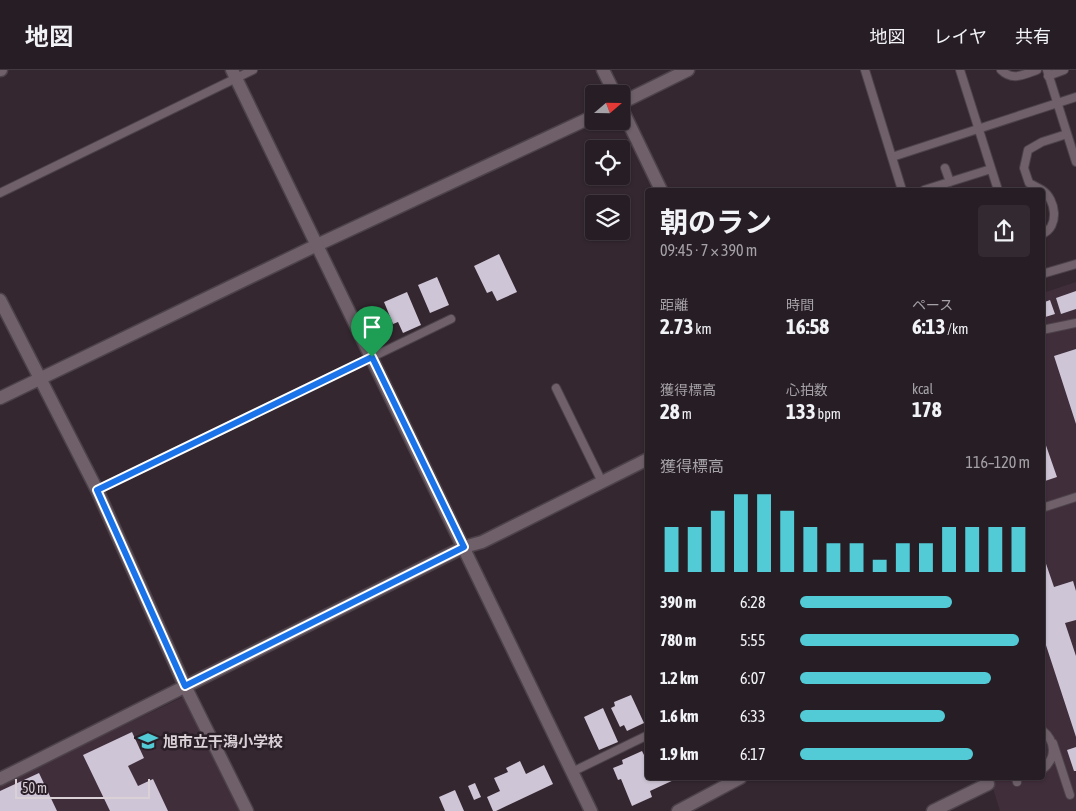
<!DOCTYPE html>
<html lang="ja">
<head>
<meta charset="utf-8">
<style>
  body { margin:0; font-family:"Asap Condensed","Noto Sans JP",sans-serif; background:#332a31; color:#f1f3f6; height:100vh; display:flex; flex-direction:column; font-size:19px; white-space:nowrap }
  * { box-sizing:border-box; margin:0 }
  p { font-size:16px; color:#a4a2a6 }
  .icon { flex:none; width:28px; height:28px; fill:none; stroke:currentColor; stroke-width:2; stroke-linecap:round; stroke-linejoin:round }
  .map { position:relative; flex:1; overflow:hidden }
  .sheet { position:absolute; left:645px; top:118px; width:400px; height:592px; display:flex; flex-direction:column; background:#271d24; border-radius:5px; box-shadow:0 1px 4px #0004,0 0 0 1px #433b41 }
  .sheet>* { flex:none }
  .needle { width:32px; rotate:70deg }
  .buttons { position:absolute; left:585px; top:15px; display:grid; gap:10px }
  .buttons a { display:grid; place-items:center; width:45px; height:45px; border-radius:5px; background:#271d24; box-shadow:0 1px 4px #0004,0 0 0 1px #433b41; font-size:25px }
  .scale { position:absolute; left:15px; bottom:12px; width:135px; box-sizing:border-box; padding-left:5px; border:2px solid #dad1d7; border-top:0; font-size:14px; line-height:18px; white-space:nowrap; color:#dad1d7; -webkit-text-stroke:4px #2a1e27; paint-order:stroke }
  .pin { position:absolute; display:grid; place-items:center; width:42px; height:42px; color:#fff; margin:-51px -21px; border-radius:50% 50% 50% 0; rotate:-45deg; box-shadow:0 0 5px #0007 }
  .pin .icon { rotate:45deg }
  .round { display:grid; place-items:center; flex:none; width:52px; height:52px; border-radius:5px; background:#332a31 }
  .summary { display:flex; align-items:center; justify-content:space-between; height:85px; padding:0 15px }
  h1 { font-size:28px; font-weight:700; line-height:38px }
  .figures { display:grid; grid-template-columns:repeat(3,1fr); gap:8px; height:85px; padding:5px 15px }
  .figures div { display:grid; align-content:center }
  .figures b { font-size:21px; font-weight:700 }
  .figures small { font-size:14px; font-weight:400 }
  .figures p { font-size:14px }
  .chart { height:140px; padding:10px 15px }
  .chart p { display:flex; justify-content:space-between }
  .chart svg { width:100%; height:90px; margin-top:5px; stroke:#52cbd7; stroke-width:6 }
  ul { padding:0 15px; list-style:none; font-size:16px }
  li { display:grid; grid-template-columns:80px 60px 1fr; align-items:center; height:38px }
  li i { height:12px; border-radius:6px; background:#52cbd7 }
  header { display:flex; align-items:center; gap:30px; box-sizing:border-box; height:70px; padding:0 25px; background:#271d24; border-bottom:1px solid #433b41 }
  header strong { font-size:24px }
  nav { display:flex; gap:28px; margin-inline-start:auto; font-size:18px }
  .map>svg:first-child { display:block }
  .built { fill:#402e3b }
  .building { fill:#cec5d6 }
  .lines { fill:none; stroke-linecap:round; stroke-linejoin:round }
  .lane-casing { stroke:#4d424a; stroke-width:10 }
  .street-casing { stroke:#4d424a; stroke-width:15 }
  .secondary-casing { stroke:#4d424a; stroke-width:15 }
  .lane { stroke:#6f606a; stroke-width:8 }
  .street { stroke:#6f606a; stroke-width:12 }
  .secondary { stroke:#6f606a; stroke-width:12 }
  .route-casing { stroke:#fff; stroke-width:10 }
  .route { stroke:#1a73e8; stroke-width:6 }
  .labels { text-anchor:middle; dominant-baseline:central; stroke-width:5; stroke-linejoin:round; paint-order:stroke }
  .poi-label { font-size:15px; font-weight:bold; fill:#dad1d7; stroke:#2a1e27; text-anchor:start }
</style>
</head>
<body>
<header>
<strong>地図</strong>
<nav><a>地図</a><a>レイヤ</a><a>共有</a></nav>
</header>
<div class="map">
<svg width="1076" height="741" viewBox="0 0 1076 741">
  <rect width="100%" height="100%" fill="#342730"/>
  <path class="built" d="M1076,212V741H1000L990,708H1042L1043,223Z
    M183,627L239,741H0V715Z"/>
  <path class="building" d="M499,184L517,222L497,231L492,221L487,223L474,196Z
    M437,207L449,235L430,243L418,215Z
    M1076,221V239L1061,244L1056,228Z
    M407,222L421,255L403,263L398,252L393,254L384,232Z
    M1050,230L1055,244L1042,248V233Z
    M1076,279V354L1054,286Z
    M1042,364L1057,407L1042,412Z
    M1042,482L1054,517L1073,511L1076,521V550L1065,553L1076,586V667L1042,563Z
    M631,625L644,653L627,661L624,655L620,657L611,638L615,636L614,632Z
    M603,638L618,672L599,680L584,647Z
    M132,662L144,688L128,696L138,716L153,709L168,741H110L83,685Z
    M1076,677V701H1074L1067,680Z
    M642,681L648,693V708H676V709L650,721L652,727L632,736L621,709L618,710L613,698L623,694L622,690Z
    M520,691L526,704L544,695L553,714L496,741H493L487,727L500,721L494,708L508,702L506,698Z
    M39,703L57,741H0V721Z
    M475,713L481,727L474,730L468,716Z
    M455,720L464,741H445L439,727Z"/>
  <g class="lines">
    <defs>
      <path id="lane" d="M865,0L902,120
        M960,0L998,120
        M1001,0C1012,11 1023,5 1037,0
        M1047,0L1076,92
        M1048,6L1064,0
        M892,87L1076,27
        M945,98L950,112
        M924,120L991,99
        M1042,120L1029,113L1024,98L1028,80L1042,72L1067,64
        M1042,120C1056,129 1060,157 1042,164
        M0,123L253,0
        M1042,204L1076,194
        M1042,260L1076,253
        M556,318L602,412
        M97,420L451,249
        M1042,438L1076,427
        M1042,660C1056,671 1057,688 1042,700
        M1053,673L1070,725
        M572,702L648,665
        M1016,708L1017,712"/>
      <path id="street" d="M0,0H1
        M603,0L615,24
        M621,33L688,0
        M621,37L661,120
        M0,230L97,420L185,616L247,741
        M0,328L317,175L594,46
        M0,709L464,477L482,472L648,389
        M678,741L740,708
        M933,741L988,714"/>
      <path id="secondary" d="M232,0L591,741"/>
    </defs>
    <use href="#lane" class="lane-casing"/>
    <use href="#street" class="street-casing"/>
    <use href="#secondary" class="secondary-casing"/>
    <use href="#lane" class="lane"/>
    <use href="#street" class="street"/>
    <use href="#secondary" class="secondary"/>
  </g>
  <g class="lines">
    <defs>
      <path id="route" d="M372,287L464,477L185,616L97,420Z"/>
    </defs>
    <use href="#route" class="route-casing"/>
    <use href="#route" class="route"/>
  </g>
  <defs>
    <symbol id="school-bare" viewBox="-9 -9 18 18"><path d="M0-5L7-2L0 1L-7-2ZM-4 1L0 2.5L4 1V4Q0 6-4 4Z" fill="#52cbd7" stroke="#2a1e27" stroke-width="2.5" paint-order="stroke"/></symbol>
  </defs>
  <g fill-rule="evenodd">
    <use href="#school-bare" x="134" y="657" width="28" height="28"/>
  </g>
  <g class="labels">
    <g class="poi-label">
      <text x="163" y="671">旭市立干潟小学校</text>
    </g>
  </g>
</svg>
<div class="buttons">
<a><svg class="needle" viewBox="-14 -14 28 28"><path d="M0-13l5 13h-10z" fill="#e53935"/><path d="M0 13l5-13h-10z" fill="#a4a2a6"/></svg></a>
<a><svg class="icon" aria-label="locate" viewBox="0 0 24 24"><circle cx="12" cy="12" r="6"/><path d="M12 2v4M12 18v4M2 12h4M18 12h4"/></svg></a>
<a><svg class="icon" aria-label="layers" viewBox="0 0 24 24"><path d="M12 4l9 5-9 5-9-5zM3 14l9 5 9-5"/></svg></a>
</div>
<div class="scale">50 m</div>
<div class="pin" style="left:372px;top:287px;background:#1e9e55"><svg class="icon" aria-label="arrive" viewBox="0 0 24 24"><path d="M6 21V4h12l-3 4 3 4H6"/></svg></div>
<section class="sheet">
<div class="summary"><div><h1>朝のラン</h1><p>09:45 · 7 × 390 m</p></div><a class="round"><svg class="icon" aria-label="share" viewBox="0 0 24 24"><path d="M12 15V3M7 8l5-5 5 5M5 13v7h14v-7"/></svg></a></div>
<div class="figures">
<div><p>距離</p><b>2.73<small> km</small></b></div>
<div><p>時間</p><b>16:58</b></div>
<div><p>ペース</p><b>6:13<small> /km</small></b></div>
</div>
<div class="figures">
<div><p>獲得標高</p><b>28<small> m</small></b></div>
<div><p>心拍数</p><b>133<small> bpm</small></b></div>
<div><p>kcal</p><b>178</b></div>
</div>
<div class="chart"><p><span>獲得標高</span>116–120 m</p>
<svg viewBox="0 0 160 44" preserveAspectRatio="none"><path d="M5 44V22M15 44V22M25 44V14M35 44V6M45 44V6M55 44V14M65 44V22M75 44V30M85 44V30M95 44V38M105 44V30M115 44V30M125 44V22M135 44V22M145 44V22M155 44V22"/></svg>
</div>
<ul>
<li><b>390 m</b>6:28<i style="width:66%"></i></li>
<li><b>780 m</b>5:55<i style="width:95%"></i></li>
<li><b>1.2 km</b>6:07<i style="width:83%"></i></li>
<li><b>1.6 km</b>6:33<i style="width:63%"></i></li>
<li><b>1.9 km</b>6:17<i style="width:75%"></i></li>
</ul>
</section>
</div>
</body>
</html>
